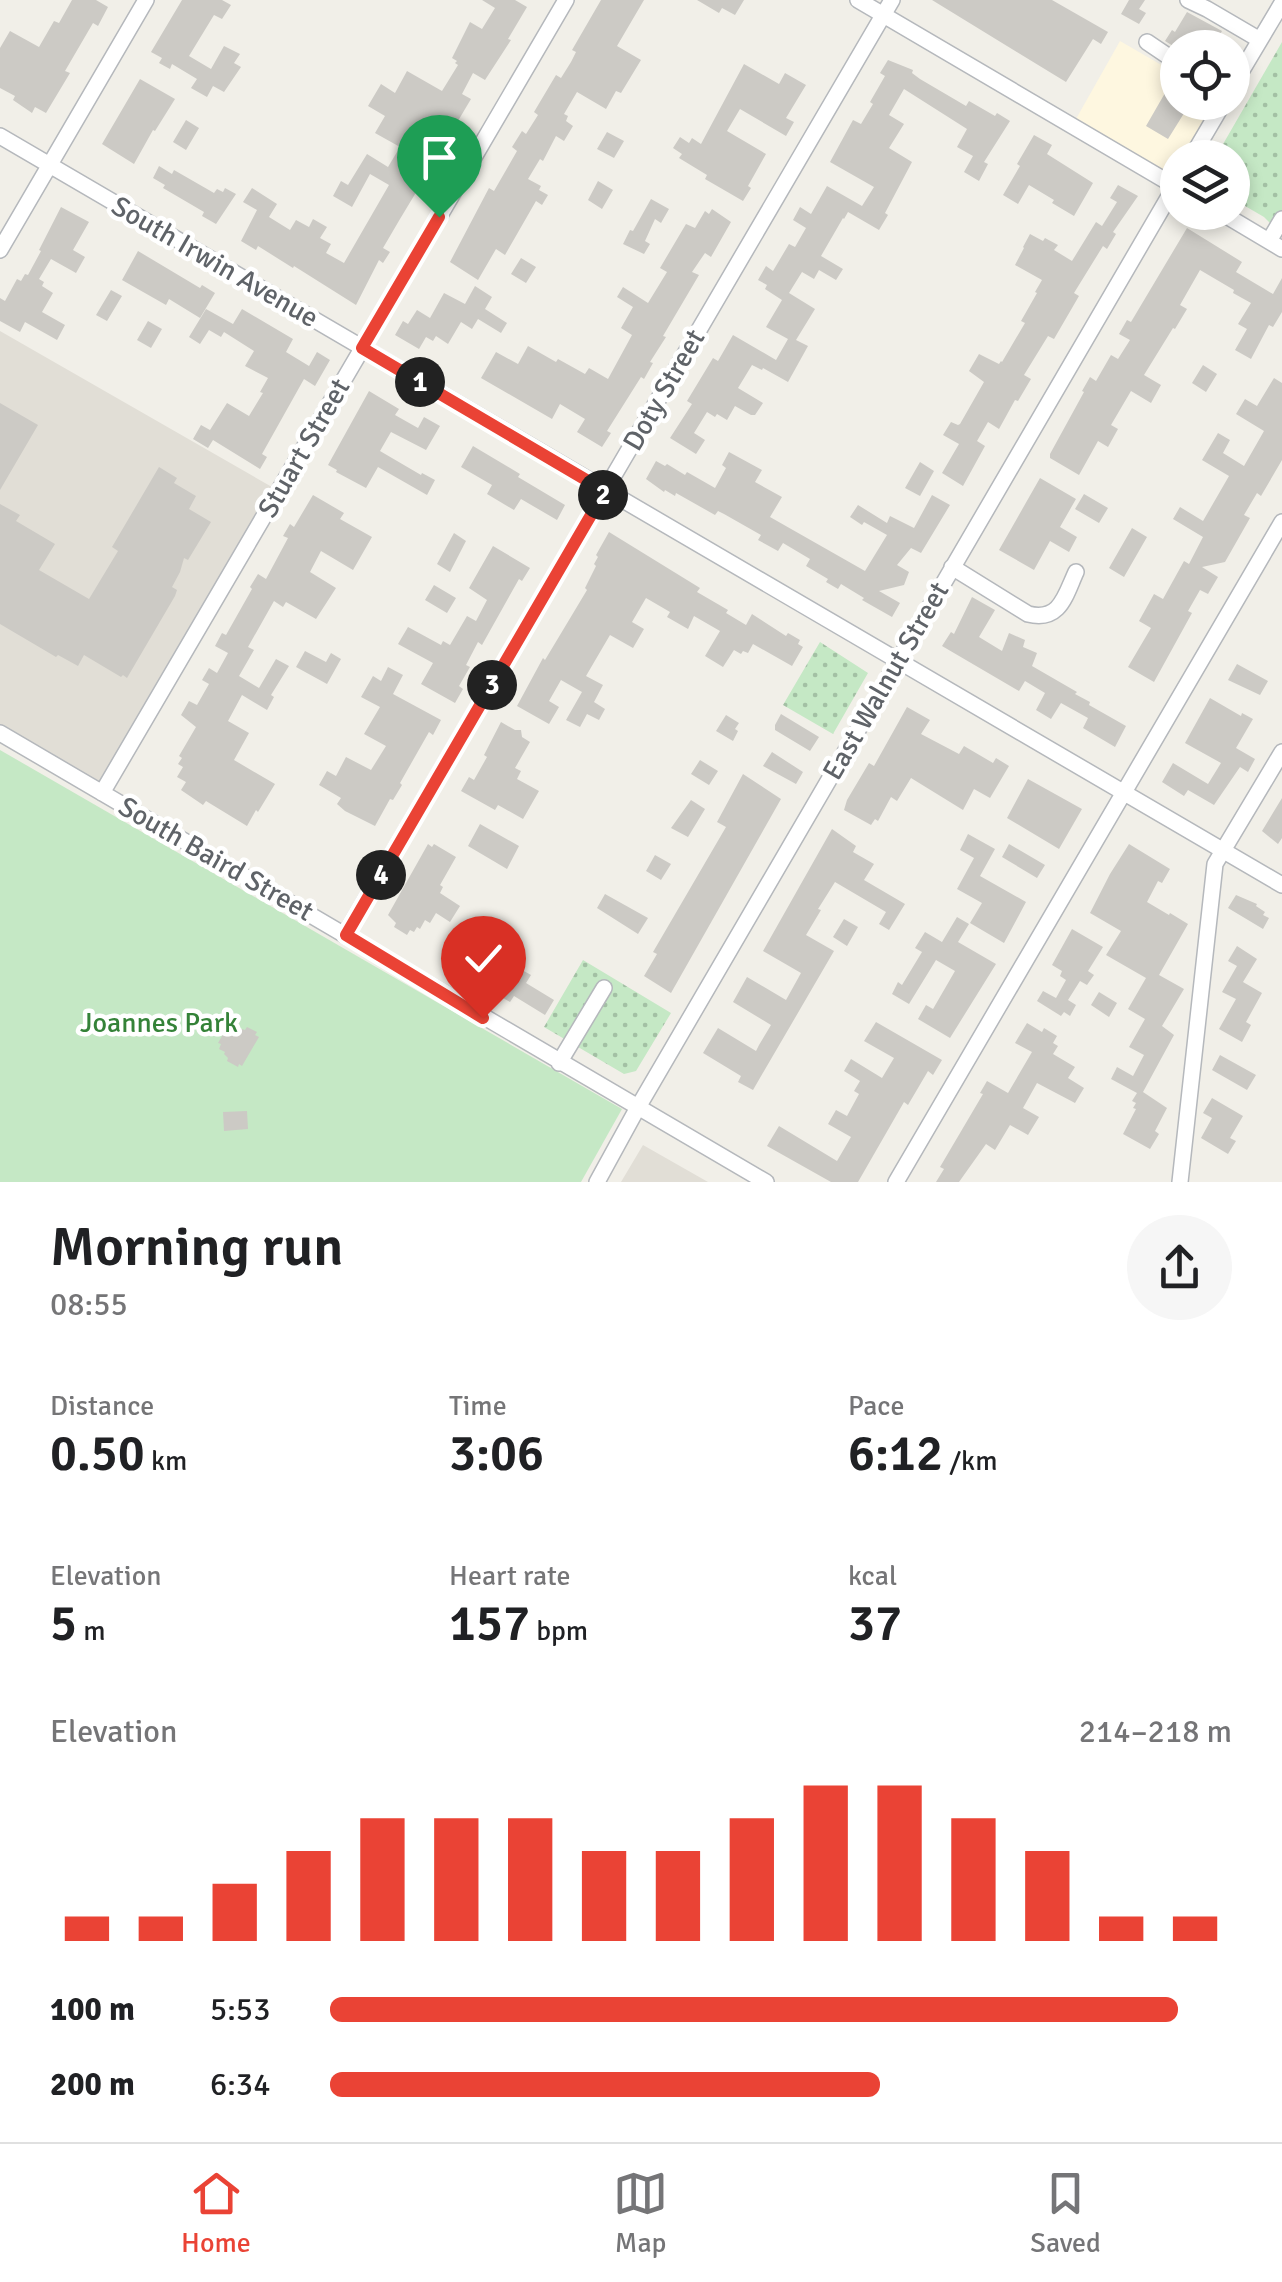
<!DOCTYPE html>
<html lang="en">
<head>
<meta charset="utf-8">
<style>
  body { margin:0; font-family:Signika,sans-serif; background:#f6f6f6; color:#202124; height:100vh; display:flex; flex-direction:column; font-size:38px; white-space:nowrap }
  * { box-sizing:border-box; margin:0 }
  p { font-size:32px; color:#757577 }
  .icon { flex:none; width:55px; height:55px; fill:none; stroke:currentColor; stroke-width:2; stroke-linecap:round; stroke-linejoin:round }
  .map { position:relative; height:1182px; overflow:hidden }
  .sheet { display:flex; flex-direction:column; background:#fff; flex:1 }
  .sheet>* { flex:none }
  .tools { position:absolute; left:1160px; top:30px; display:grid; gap:20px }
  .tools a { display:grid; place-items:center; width:90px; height:90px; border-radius:50%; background:#fff; box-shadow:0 5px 15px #0003; font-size:50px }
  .pin { position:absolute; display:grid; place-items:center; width:85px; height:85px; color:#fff; margin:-102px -42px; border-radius:50% 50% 50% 0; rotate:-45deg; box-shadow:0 0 10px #0007 }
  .pin .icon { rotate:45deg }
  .km { position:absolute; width:50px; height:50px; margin:-25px; border-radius:50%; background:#222; color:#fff; font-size:28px; line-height:50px; text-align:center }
  .round { display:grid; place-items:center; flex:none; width:105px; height:105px; border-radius:52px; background:#f6f6f6 }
  .head { display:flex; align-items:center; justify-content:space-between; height:170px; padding:0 50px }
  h1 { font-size:55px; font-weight:600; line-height:75px }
  .metrics { display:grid; grid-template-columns:repeat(3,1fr); gap:15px; height:170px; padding:10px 50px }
  .metrics div { display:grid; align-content:center }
  .metrics b { font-size:50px; font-weight:600 }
  .metrics small { font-size:28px; font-weight:400 }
  .metrics p { font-size:28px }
  .chart { height:280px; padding:20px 50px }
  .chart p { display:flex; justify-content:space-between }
  .chart svg { width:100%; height:180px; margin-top:10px; stroke:#ea4335; stroke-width:6 }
  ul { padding:0 50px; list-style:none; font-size:32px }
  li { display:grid; grid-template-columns:160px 120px 1fr; align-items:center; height:75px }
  li i { height:25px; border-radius:12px; background:#ea4335 }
  .dock { display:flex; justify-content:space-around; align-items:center; height:140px; border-top:2px solid #e0e0e0; background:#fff; font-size:28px; color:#757577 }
  .dock a { display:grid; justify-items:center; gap:5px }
  .dock .active { color:#ea4335 }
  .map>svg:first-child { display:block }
  .commercial { fill:#fef7e0 }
  .education { fill:#e1ded6 }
  .grass { fill:url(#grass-dots) }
  .park { fill:#c5e8c5 }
  .building { fill:#cccac5 }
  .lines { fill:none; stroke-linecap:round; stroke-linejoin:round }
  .minor-casing { stroke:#b5b8bc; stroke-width:18 }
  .minor { stroke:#fff; stroke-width:15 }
  .route-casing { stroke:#fff; stroke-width:20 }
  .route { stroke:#ea4335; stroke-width:12 }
  .labels { text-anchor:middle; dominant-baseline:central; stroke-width:9; stroke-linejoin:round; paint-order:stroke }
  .street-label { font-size:28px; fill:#5f6368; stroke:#fff }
  .park-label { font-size:28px; fill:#348238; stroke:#fff }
</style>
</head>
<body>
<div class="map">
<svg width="1282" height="1182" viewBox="0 0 1282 1182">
  <defs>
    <pattern id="grass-dots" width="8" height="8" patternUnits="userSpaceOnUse" patternTransform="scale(2.5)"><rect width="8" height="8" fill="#c5e8c5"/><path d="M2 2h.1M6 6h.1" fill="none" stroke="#a3c0a4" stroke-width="1.8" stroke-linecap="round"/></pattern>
  </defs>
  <rect width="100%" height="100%" fill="#f1efe8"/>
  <path class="commercial" d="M1120,41L1177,74L1178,102L1224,103L1191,157L1178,158L1177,181L1072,126Z"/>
  <path class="education" d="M0,331L279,491L102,793L0,733Z
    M643,1145L708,1182H621Z"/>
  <path class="grass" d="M1282,42V235L1264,217L1233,199L1232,158H1215Z
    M820,642L868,673L833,734L783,705Z
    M583,960L671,1013L636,1071L624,1074L544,1027Z"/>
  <path class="park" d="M0,750L622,1109L581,1182H0Z"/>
  <path class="building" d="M72,0H96L108,7L98,26L93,23L65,71L70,73L46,113L35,107L32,113L13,100L15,96L0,88V48L10,31L39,47L54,21L59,23Z
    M182,0H222L231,5L222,19L214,15L189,56L211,69L224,46L240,54L234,63L241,67L224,92L213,86L207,97L191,88L197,79L172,64L170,69L159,63L162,58L151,52Z
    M482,0H515L527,7L508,39L511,40L485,80L473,73L462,94L471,99L452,131L457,134L448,149L444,146L400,219L383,248L390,252L383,263L379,260L356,305L294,266L293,268L258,246L256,250L241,241L257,210L243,202L252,188L277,204L269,217L290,230L296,220L309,227L313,219L327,227L320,238L331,244L326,253L344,263L389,185L370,174L352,207L333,196L341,181L348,185L367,154L388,167L400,147L375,133L385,116L368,106L381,84L395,93L407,71L442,91L458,65L455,63L457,61L452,58L470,22L482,29L495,8Z
    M601,0H644L617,46L641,60L621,93L616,91L606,109L577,92L564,114L568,116L566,121L573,126L564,141L556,136L543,161L540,159L528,179L541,186L539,190L548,195L542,205L536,201L505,255L496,249L478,280L450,262L489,188L494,191L517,151L512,147L522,131L526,134L538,115L534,112L556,75L561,78L571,62L576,52L572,50Z
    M697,0H744L735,15L722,8L719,13Z
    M932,0H1052L1108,32L1101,44L1093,39L1066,82Z
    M1129,0H1145L1139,9L1146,13L1139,24L1121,14Z
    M1187,12L1222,31L1216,41L1208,37L1202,48L1178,49L1165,41L1172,30L1175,32Z
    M888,60L913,70L912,73L920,79L966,106L969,101L995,116L997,113L1010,121L984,162L988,164L979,181L964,172L973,156L957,147L967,129L904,89L889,115L904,124L889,148L912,162L885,213L888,215L879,230L848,212L844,219L843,218L821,256L843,269L836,280L819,270L814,279L802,272L789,293L815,309L796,340L808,346L788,382L763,368L762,370L752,365L738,388L763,403L755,415H751L735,406L727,420L717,414L715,417L707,412L694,433L705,440L696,454L670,438L692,404L687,401L713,358L718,361L733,335L776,360L788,339L766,327L782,300L765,289L767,285L758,280L766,266L773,271L789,244L795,247L806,228L793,220L800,207L811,214L827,186L862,206L874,187L830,162L853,120L861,124L873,104L870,102L885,76L880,73Z
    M744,64L779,84L785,73L806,85L786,118L794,122L786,136L740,109L727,131L766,154L748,186L751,188L743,201L705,179L707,175L679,158L682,154L673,148L680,137L689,143L692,138L701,144Z
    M1176,74L1178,102H1191L1168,139L1146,126Z
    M140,79L175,99L155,131L153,130L134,164L102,144Z
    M186,120L199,128L186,150L173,142Z
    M607,132L624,141L614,158L597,149Z
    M1034,135L1052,145L1047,154L1093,183L1074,216L1052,203L1054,200L1029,185L1018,204L1003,195L1020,166L1017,164Z
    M159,166L172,174L174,170L214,193L217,189L223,192L225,188L236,194L216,224L202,216L204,212L163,188L165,185L153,178Z
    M598,181L613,190L602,209L588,200Z
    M1118,185L1138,196L1113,232L1116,234L1107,249L1103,246L1074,293L1079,296L1054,339L1048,336L1024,375L1031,379L1018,401L1015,400L999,429L988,422L977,441L985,446L963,486L942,473L959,444L943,435L951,422L958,425L960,424L984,382L969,371L979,354L999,364L1001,361L1002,362L1025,323L1021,321L1037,293L1035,292L1042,280L1015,265L1024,248L1023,247L1030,234L1043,241L1045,238L1058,245L1054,250L1072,261L1096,222L1102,226L1117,202L1110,198Z
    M651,199L669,209L661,223L655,219L645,241L650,244L644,254L623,244L630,230L633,231Z
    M61,207L89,222L73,250L85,257L76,273L51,259L39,279L44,282L42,286L53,293L42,312L65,325L57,340L25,322L20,332L0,321V298L5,301L17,279L21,281L25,274L28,275L41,251L39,250Z
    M712,209L731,222L711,257L705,253L692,272L699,275L663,336L666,337L650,362L653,363L644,379L641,377L607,431L611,433L602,447L577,432L585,419L560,404L552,419L481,378L496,352L518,364L528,346L556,362L558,359L585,374L589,368L608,379L632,335L621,328L633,307L617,297L623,287L648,303L667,272L660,268L686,224L695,228L705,211L709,214Z
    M1187,228L1242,262L1236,272L1273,294L1282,278V312L1273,327L1269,325L1251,359L1235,350L1247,329L1238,324L1251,303L1233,293L1234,290L1200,270L1180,305L1187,309L1175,329L1173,328L1144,375L1161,385L1151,403L1131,391L1111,425L1118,429L1108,447L1098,441L1079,475L1050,458V454L1084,392L1082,391L1090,377L1096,381L1111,355L1118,359L1130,340L1119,334L1127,320L1131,322Z
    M138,251L200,288L202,285L215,293L200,318L169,299L166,305L122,280Z
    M521,258L536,267L526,283L511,274Z
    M475,286L492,297L485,309L507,323L501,333L478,319L472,329L461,322L448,344L436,336L433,341L426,337L419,349L395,335L403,321L408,324L417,310L430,318L444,293L465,304Z
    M111,290L122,296L107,321L96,315Z
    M206,309L233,324L242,309L293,339L286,352L309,366L317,352L330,360L315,386L304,379L262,454L267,457L260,469L213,440L208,448L193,439L201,425L210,430L227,403L249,416L263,393L260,392L268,378L245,366L254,351L224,332L221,337L209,330L200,344L189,337Z
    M148,321L162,329L151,348L137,340Z
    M1203,365L1217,374L1206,392L1192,383Z
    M1274,378L1282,383V460L1261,496L1257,493L1244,515L1250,518L1225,562L1202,567L1218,577L1208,594L1200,590L1188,611L1192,613L1154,682L1128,667L1151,628L1139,621L1154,594L1163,599L1184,561L1189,564L1203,537L1173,519L1180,507L1203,521L1229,476L1202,460L1218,433L1230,440L1223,453L1244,466L1264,431L1236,414L1245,399L1257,406Z
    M369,391L399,409L395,415L418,428L424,417L440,426L426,450L391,432L380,451L421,475L422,473L435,480L427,495L378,467L366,488L336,472L337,470L328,465Z
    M0,403L38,425L0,490Z
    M473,446L520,474L518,477L565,505L557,520L521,499L514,510L487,494L492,485L461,467Z
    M729,452L762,470L755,482L782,497L770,517L865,571L887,535L864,522L862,525L850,517L858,505L887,523L890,516L914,528L932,495L950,505L921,553L911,548L897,565L909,572L904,585L879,591L900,603L892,617L862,600L864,598L841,584L838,589L826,582L828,579L806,566L810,559L783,543L778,551L758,540L761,535L724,514L718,511L715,515L676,493L675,496L665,490L664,492L646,479L656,461L665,466L667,464L685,475L687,472L715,488L726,468L722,465Z
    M920,462L934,471L920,496L905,488Z
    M159,467L177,478L174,483L196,496L189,509L211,522L188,560L184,558L180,572L172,587L177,590L175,596L127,678L123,675L121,677L84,655L78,666L58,655L56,657L0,624V504L20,515L16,521L55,544L39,570L89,599L118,551L112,547Z
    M1040,478L1076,499L1060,527L1077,537L1069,552L1050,541L1034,570L999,550Z
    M1084,494L1108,508L1099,523L1075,509Z
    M313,495L344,513L340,519L372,537L353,570L321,551L310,572L336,588L316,619L286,602L283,607L274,601L248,647L254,650L239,676L259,688L276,659L289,666L271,695L274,697L267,710L242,695L228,721L249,733L234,760L275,784L258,812L256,810L247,826L206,801L203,805L181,790L186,782L177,777L183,767L178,764L182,758L179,756L196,727L181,715L189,701L197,705L209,684L202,680L209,668L217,673L228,653L215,646L222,633L226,635L252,589L250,587L258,574L266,579L288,538L283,536L290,524L294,527Z
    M1132,528L1147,537L1124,577L1109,568Z
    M609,532L700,588L697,592L728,610L726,613L746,625L752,614L786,636L788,633L800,640L798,644L803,647L792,666L753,644L748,653L743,651L741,654L734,650L723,667L705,656L720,631L694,616L688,629L667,617L670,612L646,598L632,622L644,629L633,648L610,635L586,676L603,685L594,702L605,709L599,720L587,714L580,727L566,720L582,692L561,680L549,701L559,707L549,724L517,706L543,658L545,660L587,590L585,588L596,566L594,564L598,557L596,555Z
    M454,533L466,541L450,572L437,564Z
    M493,546L530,568L522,581L519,579L482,645L478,642L466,665L470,667L459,686L463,689L455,703L421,684L433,663L398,644L408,627L441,645L443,641L450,645L467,616L476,621L487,600L469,588Z
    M434,585L456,598L447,613L425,600Z
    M972,597L995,610L979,637L1002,651L1009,633L1025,640L1023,647L1037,653L1032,666L1077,692L1075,694L1090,702L1089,705L1126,726L1115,747L1083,728L1088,718L1061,703L1051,719L1036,710L1045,693L1025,681L1019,691L942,646L951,632L954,634Z
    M305,651L326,662L331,653L341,659L327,684L296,667Z
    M1237,664L1268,681L1260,695L1228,680Z
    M388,667L403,675L393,694L441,720L433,735L429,732L400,783L402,785L393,800L390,799L375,826L345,811L337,804L341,798L319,785L327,771L336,776L346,757L371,770L386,746L364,734L380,707L361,697L373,676L381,681Z
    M1210,698L1241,716L1242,713L1253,719L1236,748L1255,759L1248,772L1240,767L1214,805L1188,790L1184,796L1162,782L1173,763L1208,784L1221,763L1185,743Z
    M907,707L930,720L921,734L959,754L964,746L993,763L996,758L1009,766L990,798L974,789L963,810L911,778L897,801L891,797L878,821L875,819L871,825L844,810L847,800L869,763L874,766Z
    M781,714L819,737L810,751L775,730V725Z
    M726,715L739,723L735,729L738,731L733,741L716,731Z
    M501,722L515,730H521L522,737L530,742L515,768L521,771L517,779L539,791L523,819L498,805L495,810L461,791L469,777L474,780L487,757L484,755Z
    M772,752L803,772L796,784L763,766Z
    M700,760L718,771L709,785L691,774Z
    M743,774L781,799L671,993L644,976L657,954L653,952L726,827L717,822Z
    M1028,779L1082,809L1059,849L1007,818Z
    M1282,798V838L1278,844L1262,831Z
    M691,800L705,809L688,837L671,828Z
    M480,824L519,846L507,869L468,846Z
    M832,829L856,846L853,852L874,864L864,880L905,904L889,930L879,924L886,912L835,882L818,909L821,910L806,935L834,951L753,1090L738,1082L741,1076L703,1053L718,1028L756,1051L759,1045L771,1025L733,1002L747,977L786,1000L801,973L763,951Z
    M968,834L995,849L980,876L1026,902L1004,943L970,923L982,903L957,889L974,858L960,850Z
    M428,844L432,847L434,844L456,857L440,885L443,887L440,893L460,906L450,922L436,913L430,923L425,920L420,929L417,927L414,932L410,930L407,935L394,927L396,923L388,915Z
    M1009,844L1045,865L1037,878L1002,857Z
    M1129,844L1170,869L1162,883L1158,881L1147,902L1169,915L1170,913L1188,924L1159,975L1184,989L1162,1026L1174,1035L1143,1092L1167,1108L1155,1131L1159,1134L1150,1149L1123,1134L1136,1109L1133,1108L1136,1103L1132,1101L1137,1093L1111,1079L1117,1067L1133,1076L1144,1055L1129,1047L1145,1019L1128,1009L1146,978L1106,955L1121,931L1090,913L1110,874Z
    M655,855L671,864L661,880L646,871Z
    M605,894L648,918L638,934L597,908Z
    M1236,895L1257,904L1256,906L1265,912L1263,915L1269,918L1263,929L1228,908Z
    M957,917L969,924L958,942L996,964L950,1038L918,1019L926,1005L933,1009L955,971L936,960L909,1004L892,994L898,982L902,985L922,952L915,948L925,932L942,942Z
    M844,919L858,927L847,946L833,937Z
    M1072,929L1103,947L1088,971L1094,975L1087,985L1080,981L1068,1000L1076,1005L1070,1016L1064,1012L1061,1016L1037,1001L1043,991L1056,998L1066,980L1060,976L1062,971L1052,965Z
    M473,942L531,975L526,983L554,1000L545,1015L514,996L510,1002L496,994L506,977L484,964L474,976L459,967Z
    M1237,946L1257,959L1243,982L1262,993L1246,1022L1251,1025L1242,1042L1219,1029L1236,999L1222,992L1237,966L1228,961Z
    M1099,992L1117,1003L1109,1017L1091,1005Z
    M876,1022L942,1060L933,1075L928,1071L908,1105L904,1102L858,1182H831L767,1146L779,1126L837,1161L851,1137L828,1124L836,1110L847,1116L859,1094L854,1091L860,1081L844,1071L851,1059L882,1078L894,1058L864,1041Z
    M1027,1023L1042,1032L1044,1028L1057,1036L1053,1043L1058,1046L1053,1054L1075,1067L1068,1078L1084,1088L1075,1103L1037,1083L1023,1108L1039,1117L1028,1135L1010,1125L995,1150L986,1144L959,1182H936L944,1169L940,1167L983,1094L980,1093L987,1081L1008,1093L1032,1052L1015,1043Z
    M232,1026L245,1030L247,1027L257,1032L255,1035L259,1037L242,1066L239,1064L238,1067L227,1061L228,1058L224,1054L225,1052L219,1049L221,1044L218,1043L226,1029L230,1030Z
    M1220,1055L1256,1075L1247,1090L1212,1070Z
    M1212,1098L1243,1116L1230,1138L1236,1141L1228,1154L1201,1138L1212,1118L1203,1113Z
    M247,1111L248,1129L224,1131L223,1112Z"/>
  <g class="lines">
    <defs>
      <path id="minor" d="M858,0L1178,188
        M1188,0L1207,9L1260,40
        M1147,42L1178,63
        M1232,87L1282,3
        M0,136L1282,885
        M1191,158L1224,102
        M1220,212L1282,249
        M1269,241L1282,219
        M0,250L146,0
        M952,567L1028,614C1060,622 1065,596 1076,572
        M0,733L766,1182
        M102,793L566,0
        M345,935L892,0
        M559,1063L604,988
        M597,1182L637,1109L1178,181
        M896,1182L1282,522
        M1180,1182L1215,864L1282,752"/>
    </defs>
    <use href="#minor" class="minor-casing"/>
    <use href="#minor" class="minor"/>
  </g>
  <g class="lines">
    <defs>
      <path id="route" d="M439,217L362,348L605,491L346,935L483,1018"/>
    </defs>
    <use href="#route" class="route-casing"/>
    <use href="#route" class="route"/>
  </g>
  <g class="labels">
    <g class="street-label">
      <text transform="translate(215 262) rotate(30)">South Irwin Avenue</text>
      <text transform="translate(664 390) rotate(-60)">Doty Street</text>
      <text transform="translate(304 448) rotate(-60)">Stuart Street</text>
      <text transform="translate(886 681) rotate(-60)">East Walnut Street</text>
      <text transform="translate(216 859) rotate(30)">South Baird Street</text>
    </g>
    <g class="park-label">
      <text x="159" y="1023">Joannes Park</text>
    </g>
  </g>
</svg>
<div class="tools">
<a><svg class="icon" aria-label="locate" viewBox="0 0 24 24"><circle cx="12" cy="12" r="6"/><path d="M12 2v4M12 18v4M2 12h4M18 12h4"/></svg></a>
<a><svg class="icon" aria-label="layers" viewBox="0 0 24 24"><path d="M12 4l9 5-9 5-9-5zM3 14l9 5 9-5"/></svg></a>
</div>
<div class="pin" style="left:439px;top:217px;background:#1e9e55"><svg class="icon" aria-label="arrive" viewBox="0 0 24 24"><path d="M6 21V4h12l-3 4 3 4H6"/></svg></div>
<div class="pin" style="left:483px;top:1018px;background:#d93025"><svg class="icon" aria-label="check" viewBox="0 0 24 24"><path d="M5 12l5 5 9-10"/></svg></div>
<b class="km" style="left:420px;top:382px">1</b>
<b class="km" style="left:603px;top:495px">2</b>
<b class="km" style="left:492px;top:685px">3</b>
<b class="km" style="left:381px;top:875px">4</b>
</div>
<section class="sheet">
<div class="head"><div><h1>Morning run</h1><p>08:55</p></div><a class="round"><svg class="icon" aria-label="share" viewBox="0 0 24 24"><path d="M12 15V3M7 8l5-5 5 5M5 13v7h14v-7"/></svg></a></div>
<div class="metrics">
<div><p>Distance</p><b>0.50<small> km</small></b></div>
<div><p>Time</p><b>3:06</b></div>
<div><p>Pace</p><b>6:12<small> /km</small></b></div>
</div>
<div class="metrics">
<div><p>Elevation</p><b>5<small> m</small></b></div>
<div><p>Heart rate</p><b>157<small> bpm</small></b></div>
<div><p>kcal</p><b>37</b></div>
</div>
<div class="chart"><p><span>Elevation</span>214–218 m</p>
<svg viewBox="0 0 160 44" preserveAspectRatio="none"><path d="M5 44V38M15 44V38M25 44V30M35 44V22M45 44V14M55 44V14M65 44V14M75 44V22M85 44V22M95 44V14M105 44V6M115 44V6M125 44V14M135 44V22M145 44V38M155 44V38"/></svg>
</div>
<ul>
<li><b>100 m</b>5:53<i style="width:94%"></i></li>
<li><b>200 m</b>6:34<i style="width:61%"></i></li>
</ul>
</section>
<nav class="dock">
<a class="active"><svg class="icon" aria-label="home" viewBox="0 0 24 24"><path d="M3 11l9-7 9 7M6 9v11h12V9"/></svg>Home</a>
<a><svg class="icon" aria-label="map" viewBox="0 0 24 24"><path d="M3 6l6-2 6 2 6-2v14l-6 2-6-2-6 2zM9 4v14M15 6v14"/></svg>Map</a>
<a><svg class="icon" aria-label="saved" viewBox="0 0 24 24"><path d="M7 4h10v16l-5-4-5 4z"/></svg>Saved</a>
</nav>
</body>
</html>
